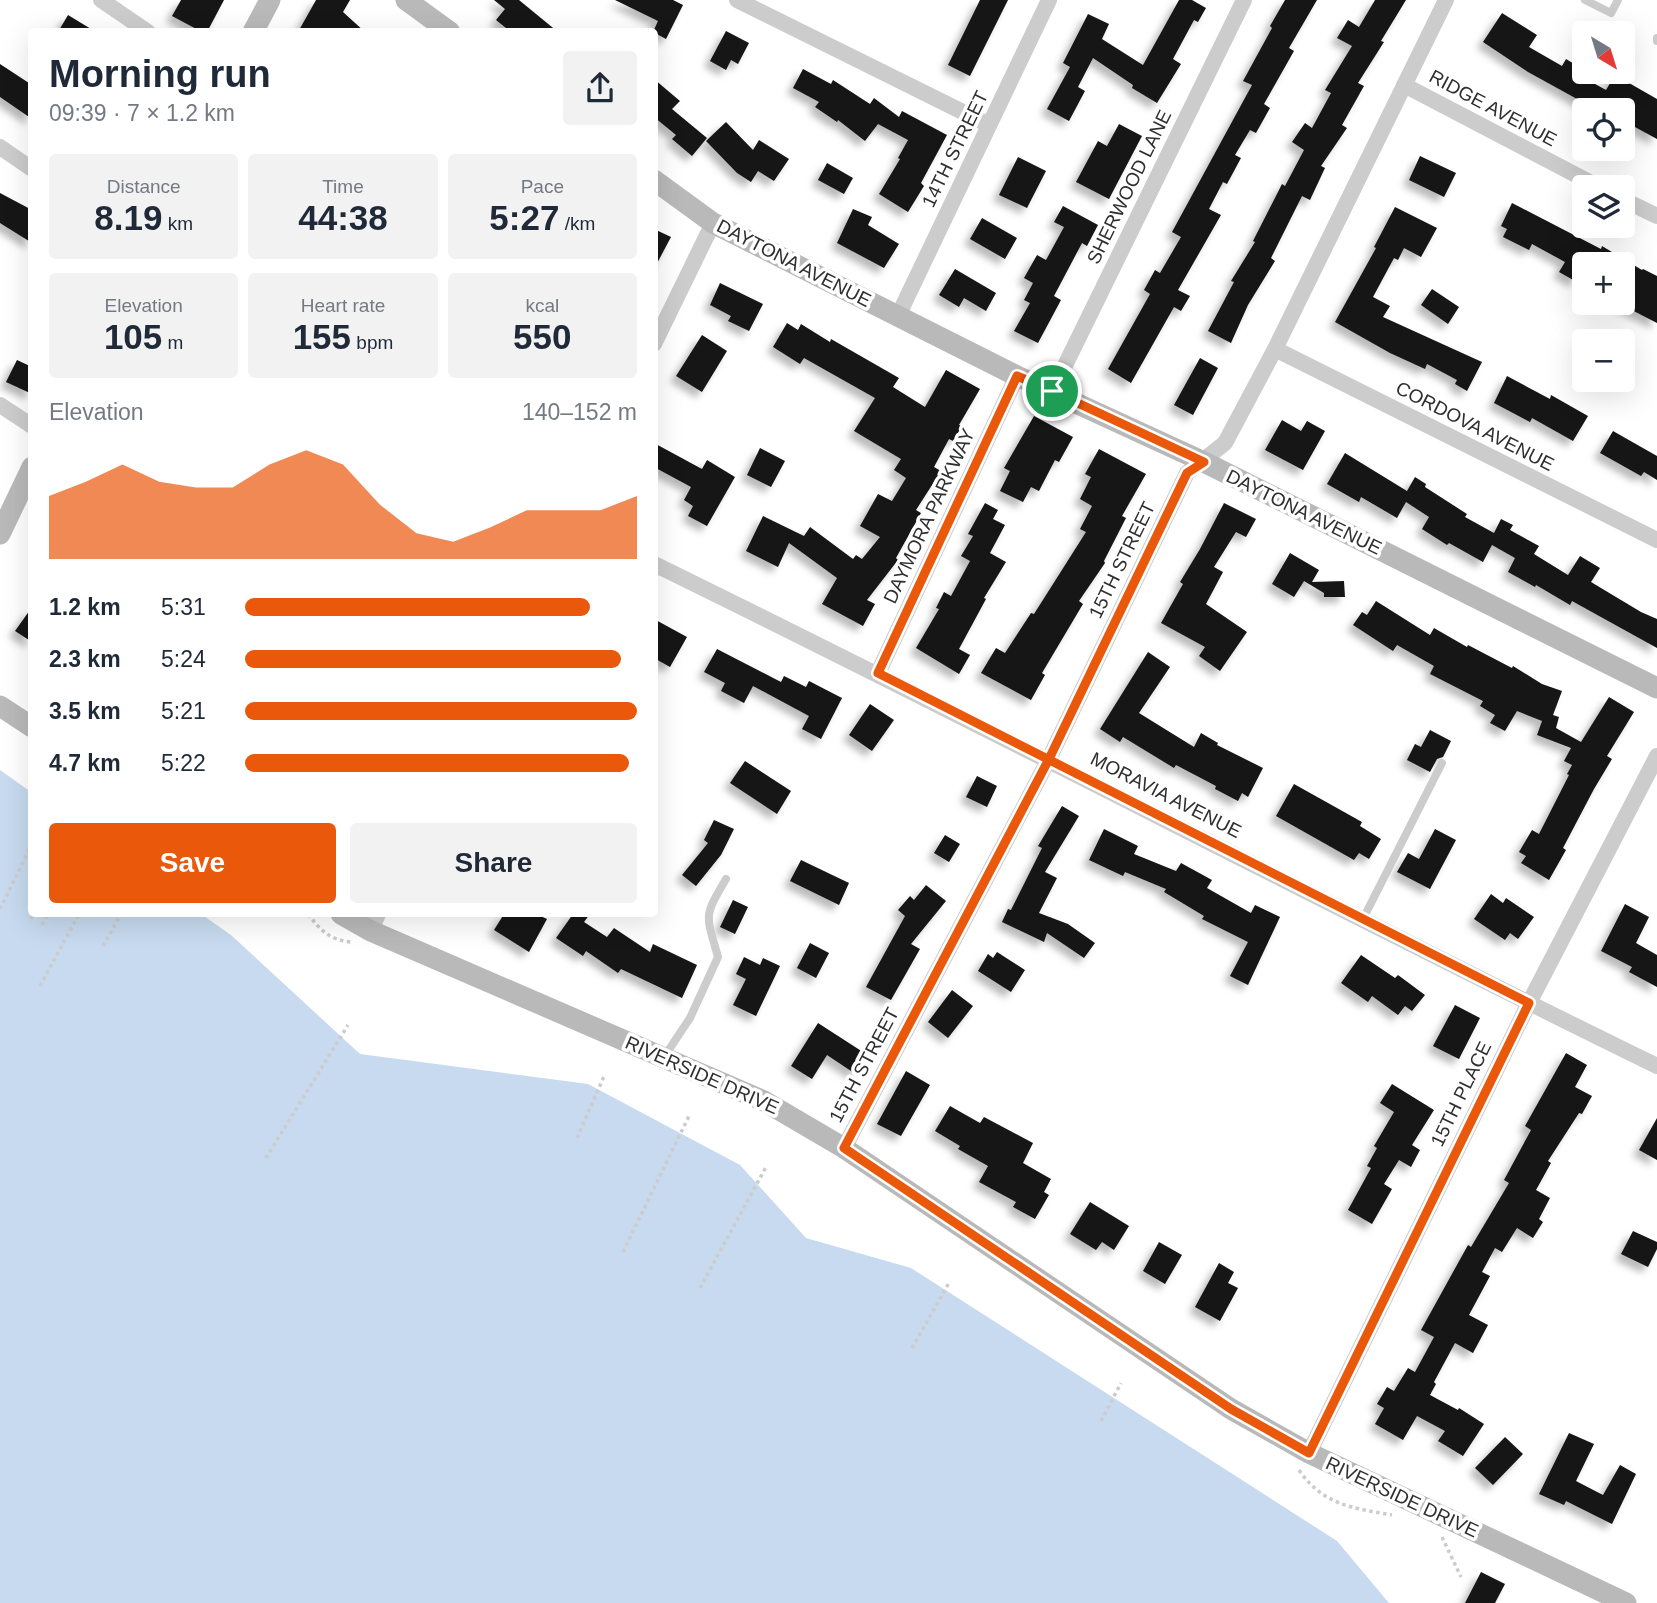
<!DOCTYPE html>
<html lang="en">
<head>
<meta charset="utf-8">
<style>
  body { margin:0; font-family:Arial,sans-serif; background:#f2f2f3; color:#1f2937; height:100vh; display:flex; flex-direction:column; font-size:26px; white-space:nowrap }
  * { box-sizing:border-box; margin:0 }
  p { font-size:23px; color:#747a83 }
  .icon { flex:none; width:38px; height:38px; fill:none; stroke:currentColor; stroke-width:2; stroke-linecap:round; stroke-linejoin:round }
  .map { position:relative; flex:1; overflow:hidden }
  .side { position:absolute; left:28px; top:28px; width:630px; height:889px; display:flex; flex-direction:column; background:#fff; border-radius:7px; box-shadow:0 7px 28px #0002 }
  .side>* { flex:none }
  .needle { width:46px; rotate:142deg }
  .buttons { position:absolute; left:1572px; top:21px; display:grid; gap:14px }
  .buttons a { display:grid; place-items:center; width:63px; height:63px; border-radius:7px; background:#fff; box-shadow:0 7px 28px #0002; font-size:35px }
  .pin { position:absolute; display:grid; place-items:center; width:60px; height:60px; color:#fff; margin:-30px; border:4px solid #fff; border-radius:50%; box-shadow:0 2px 7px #0007 }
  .round { display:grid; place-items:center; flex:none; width:74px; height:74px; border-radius:7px; background:#f2f2f3 }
  .overview { display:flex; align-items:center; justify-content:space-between; height:119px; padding:0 21px }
  h1 { font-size:38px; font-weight:600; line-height:52px }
  .figures { display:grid; grid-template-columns:repeat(3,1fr); gap:10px; height:119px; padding:7px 21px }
  .figures div { display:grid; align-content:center; border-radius:7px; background:#f2f2f3; text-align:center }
  .figures b { font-size:35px; font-weight:600 }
  .figures small { font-size:19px; font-weight:400 }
  .figures p { font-size:19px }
  .chart { height:196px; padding:14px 21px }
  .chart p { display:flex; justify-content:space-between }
  .chart svg { width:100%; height:126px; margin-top:7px; fill:#ea580c; opacity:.7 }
  .action { display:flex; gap:14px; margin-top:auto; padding:14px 21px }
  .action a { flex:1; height:80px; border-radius:7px; background:#ea580c; color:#fff; font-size:28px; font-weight:600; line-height:80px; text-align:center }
  .action a+a { background:#f2f2f3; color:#1f2937 }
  ul { padding:0 21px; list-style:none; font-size:23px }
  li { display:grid; grid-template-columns:112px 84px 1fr; align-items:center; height:52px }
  li i { height:18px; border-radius:9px; background:#ea580c }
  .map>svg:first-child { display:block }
  .water { fill:#c7daef }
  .building { fill:#161616; filter:url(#shadow) }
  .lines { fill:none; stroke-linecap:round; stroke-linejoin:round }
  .path { stroke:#ccc; stroke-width:3.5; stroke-dasharray:3.5 3.5; stroke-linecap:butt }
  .lane { stroke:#ccc; stroke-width:8 }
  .street { stroke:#ccc; stroke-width:16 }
  .secondary { stroke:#b9b9b9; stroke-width:21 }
  .route-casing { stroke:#fff; stroke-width:14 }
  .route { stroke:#ea580c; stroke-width:9 }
  .labels { text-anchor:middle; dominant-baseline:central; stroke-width:7; stroke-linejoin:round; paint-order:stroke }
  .street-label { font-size:19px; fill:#2f2f2f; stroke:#fff }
</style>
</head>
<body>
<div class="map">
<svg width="1657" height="1603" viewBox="0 0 1657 1603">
  <defs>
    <filter id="shadow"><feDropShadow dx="-6" dy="6" stdDeviation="3.5" flood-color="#0004"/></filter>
  </defs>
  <rect width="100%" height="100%" fill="#fff"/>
  <path class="water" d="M0,770L31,792L32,914H201L231,935L360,1054L588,1084L740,1165L806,1238L911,1268L1337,1541L1389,1603H0Z"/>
  <path class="building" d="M181,0H224L207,32H202L172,16Z
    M316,0H350L343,12L365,32H298Z
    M494,0H519L558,32H511L496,20L505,9Z
    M615,0H673L683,5L666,39L653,32L658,21Z
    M980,0H1008L970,76L948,65Z
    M1179,0H1192L1206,8L1198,22L1194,20L1173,59L1181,64L1157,103L1132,88L1133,85L1093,58L1078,87L1085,91L1069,121L1047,109L1070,67L1063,63L1088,14L1109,24L1102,39L1143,65Z
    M1285,0H1317L1289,48L1294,51L1264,104L1270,108L1256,133L1250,130L1235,155L1241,158L1227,184L1223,182L1209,209L1221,215L1178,290L1190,296L1181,311L1174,307L1131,383L1108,369L1150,294L1144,290L1155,270L1160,273L1181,237L1172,232L1252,85L1243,81L1272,28L1270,26Z
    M1375,0H1406L1381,41L1384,42L1358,83L1364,86L1342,125L1347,128L1321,166L1325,168L1310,200L1302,196L1271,258L1275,261L1248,305L1231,343L1208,331L1234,282L1231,281L1255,242L1253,241L1282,184L1285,186L1304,150L1292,142L1305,123L1312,128L1331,93L1325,90L1352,46L1337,38L1348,20L1359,27Z
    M1502,13L1537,35L1529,47L1562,66L1566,59L1581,68L1577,74L1606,90L1615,75L1657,99V139L1622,120V110H1597L1528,72L1483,42Z
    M68,15L96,32H58Z
    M726,31L749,43L738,64L731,60L726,70L710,61Z
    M0,64L32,85V119L0,97Z
    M803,69L831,84L833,80L870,104L874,98L899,117L902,111L947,135L921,183L924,186L908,212L879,194L900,159L898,158L908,140L878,124L865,141L838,120L837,122L815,107L819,102L793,88Z
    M654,79L680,101L672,109L707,138L692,156L672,139L676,135L654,117Z
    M726,122L753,150L759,140L789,159L774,181L758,171L751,182L737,173L706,141Z
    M1119,124L1142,136L1109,199L1076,182L1098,141L1107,146Z
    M1420,156L1456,173L1444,197L1409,180Z
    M1018,157L1046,171L1027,208L999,195Z
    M827,163L853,178L844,194L818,180Z
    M0,193L32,210V243L0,223Z
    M1512,203L1601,249L1602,246L1642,270L1643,269L1657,276V323L1622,305V264H1584L1575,281L1559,272L1565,262L1532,244L1529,250L1503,237L1507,229L1501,226Z
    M1063,206L1098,225L1087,246L1082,243L1054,296L1061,300L1038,343L1014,331L1030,303L1024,300L1033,283L1024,278L1037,255L1046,260L1064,227L1054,222Z
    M1395,207L1437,228L1421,257L1404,248L1398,260L1394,258L1373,297L1390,306L1383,317L1482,362L1467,391L1455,384L1457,380L1427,364L1425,369L1390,353L1335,322L1376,248L1374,247Z
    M853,209L872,217L868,225L899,244L884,268L837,243Z
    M982,218L1017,238L1005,259L970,239Z
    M654,229L671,237L654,269Z
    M955,269L996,293L986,311L964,298L959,307L939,295Z
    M720,283L763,304L749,331L728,321L731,316L710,305Z
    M1432,289L1459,307L1448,324L1421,305Z
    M787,323L798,330L801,324L830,342L831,339L899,378L893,387L925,407L946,370L980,389L959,425L962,426L953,441L949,439L934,467L941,471L916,510L921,513L896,558L898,560L867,600L875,604L863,626L822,604L837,578L789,543L778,567L746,551L763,516L804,536L810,527L853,559L856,555L862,559L880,537L860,526L878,494L892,501L906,478L894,470L901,459L854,431L875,398L804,358L800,364L773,347Z
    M702,335L727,351L702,392L676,376Z
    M1200,358L1218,368L1193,415L1174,405Z
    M17,360L32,367V394L6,382Z
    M1507,376L1550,399L1551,395L1588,416L1573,441L1532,418L1530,422L1494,403Z
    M1034,416L1073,437L1059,462L1055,460L1039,491L1031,487L1023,502L1000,491L1010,471L1004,468Z
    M1282,420L1301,431L1307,421L1325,431L1303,470L1265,450Z
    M1613,431L1657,456V480L1644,472L1641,476L1600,453Z
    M654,443L702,469L707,460L735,477L707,526L688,516L693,506L684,500L691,487L654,467Z
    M760,448L785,461L771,487L747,475Z
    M1099,449L1146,474L1122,516L1126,518L1104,561L1105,563L1079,601L1083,604L1042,673L1045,675L1031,700L981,673L996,648L1005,653L1031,613L1034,614L1086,532L1080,529L1092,506L1080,499L1091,477L1085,474Z
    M1345,453L1407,491L1415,477L1426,484L1425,487L1467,514L1465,517L1494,533L1501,519L1513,525L1510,530L1539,546L1534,554L1568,575L1580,556L1600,568L1591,582L1641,612L1657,619V648L1572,601L1570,605L1536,585L1535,587L1508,572L1515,558L1492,545L1483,562L1449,543L1447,545L1422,529L1429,517L1406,502L1397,518L1361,497L1359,502L1327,484Z
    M985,503L998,510L993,519L1005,525L990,553L1006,562L984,598L986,599L959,649L970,655L959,674L916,648L939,609L936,608L944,592L951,596L970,561L961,556L973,536L968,534Z
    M1224,503L1256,519L1246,537L1236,532L1214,567L1223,572L1206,604L1247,632L1220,671L1199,656L1205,647L1161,623L1183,584L1180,582L1200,549Z
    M1290,553L1319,570L1312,582L1344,581L1345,597H1324V593L1304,581L1294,597L1272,584Z
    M1376,601L1430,635L1434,628L1467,647L1468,645L1512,668L1513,666L1542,684L1562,691L1553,715L1559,717L1556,728L1581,742L1609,697L1634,712L1607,756L1612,759L1594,789L1563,848L1566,850L1549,880L1521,863L1526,856L1519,852L1532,830L1539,834L1569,775L1567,774L1572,765L1564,761L1571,748L1537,735L1542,721L1517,711L1505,731L1490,723L1495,715L1480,706L1483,701L1430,674L1434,666L1397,645L1393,651L1353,625L1362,612L1367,615Z
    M32,607V642L15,631Z
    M654,619L687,637L670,667L654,658Z
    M717,649L781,682L784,676L806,687L809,681L842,698L821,739L802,729L809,716L753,686L744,703L721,691L725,683L704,672Z
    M1148,652L1170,667L1139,713L1194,747L1201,733L1218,743L1217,745L1263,768L1248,797L1242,793L1238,801L1215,789L1216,786L1176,765L1174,768L1123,737L1120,742L1100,729Z
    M870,704L894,720L872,751L849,735Z
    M1430,730L1451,741L1443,757L1437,759L1430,772L1407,760L1415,744L1421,747Z
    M745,761L791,791L777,814L730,783Z
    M977,776L997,786L987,807L966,797Z
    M1294,784L1362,822L1360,826L1381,839L1369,859L1359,853L1354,860L1276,816Z
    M1062,806L1079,816L1045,872L1057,878L1039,913L1068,924L1095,943L1084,958L1047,933L1044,942L1002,922L1008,909L1011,910L1042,848L1038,846Z
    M714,820L734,829L721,855L696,886L682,875L708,843L704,840Z
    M1104,829L1138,846L1134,854L1176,871L1181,863L1212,880L1207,888L1251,913L1255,905L1280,917L1248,985L1230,976L1248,942L1202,919L1204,916L1164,892L1166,889L1125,872L1123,876L1089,860Z
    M1435,829L1456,840L1430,889L1397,872L1408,853L1419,859Z
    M945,835L960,844L949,862L934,853Z
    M801,860L849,883L839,905L790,881Z
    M926,885L946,901L911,944L920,949L891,1000L866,987L905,916L898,910L910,896L914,900Z
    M1491,894L1503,903L1506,898L1534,917L1518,939L1510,933L1505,940L1474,919Z
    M733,900L748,907L735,934L720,927Z
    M1625,904L1649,917L1636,943L1657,955V987L1629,972L1632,967L1601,951Z
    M504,914H536L547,919L529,952L494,930Z
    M573,914H590L584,922L607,937L614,928L650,952L653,944L697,965L682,998L621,969L618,973L586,951L583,956L556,938Z
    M810,943L829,953L816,978L797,968Z
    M997,952L1025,970L1011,992L978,971L988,954L993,958Z
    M1361,955L1395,978L1398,975L1425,995L1412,1011L1405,1006L1398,1015L1372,996L1368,1002L1341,983Z
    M744,957L760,965L763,958L780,966L756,1016L733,1005L746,979L736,974Z
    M952,990L973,1006L948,1038L928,1022Z
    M1455,1005L1480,1018L1459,1059L1433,1046Z
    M818,1023L866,1054L854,1073L827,1055L812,1079L791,1066Z
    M1566,1053L1587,1065L1575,1087L1592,1096L1582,1114L1579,1113L1548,1161L1551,1163L1536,1190L1550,1198L1539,1219L1543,1222L1533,1238L1517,1228L1502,1252L1495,1248L1482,1272L1490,1276L1469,1315L1488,1325L1473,1353L1455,1343L1434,1382L1436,1384L1430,1395L1458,1410L1459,1408L1484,1424L1463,1456L1438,1441L1445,1431L1417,1416L1403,1440L1375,1424L1384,1408L1377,1404L1387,1387L1394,1391L1408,1368L1415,1372L1434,1337L1421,1330L1468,1245L1471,1247L1509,1183L1504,1180L1531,1130L1525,1126Z
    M906,1071L930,1085L901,1136L877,1124Z
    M1392,1084L1434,1110L1412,1145L1420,1150L1411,1167L1399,1160L1384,1184L1392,1189L1372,1224L1348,1210L1371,1168L1367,1166L1377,1148L1374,1146L1394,1112L1380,1103Z
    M950,1106L980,1123L984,1117L1033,1143L1023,1163L1051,1179L1044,1192L1049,1195L1035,1219L1013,1207L1016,1202L979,1182L988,1166L958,1149L960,1146L935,1131Z
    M1657,1118V1160L1639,1150Z
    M1090,1202L1129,1226L1114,1250L1102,1242L1096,1250L1070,1234Z
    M1633,1231L1657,1242V1249L1648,1267L1621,1254Z
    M1159,1242L1182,1255L1165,1284L1143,1271Z
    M1219,1263L1234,1272L1228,1283L1238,1288L1220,1321L1195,1307Z
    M1569,1433L1594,1444L1576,1481L1603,1495L1620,1465L1636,1474L1612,1524L1566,1501L1564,1505L1539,1494Z
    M1505,1437L1523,1454L1493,1485L1475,1468Z
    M1481,1572L1505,1584L1495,1603H1465Z"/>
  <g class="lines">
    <path class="path" d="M0,909L32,844
      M308,914C320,930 330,940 351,942
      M31,919L34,914
      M42,925L48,914
      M103,946L121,914
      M40,986L79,914
      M577,1138L605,1074
      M266,1158L348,1025
      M623,1252L689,1116
      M700,1288L766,1167
      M912,1348L950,1281
      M1101,1421L1121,1383
      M1299,1470C1323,1505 1352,1508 1392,1515
      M1442,1537L1461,1577"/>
    <path class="lane" d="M1585,0L1611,13L1618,0
      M1657,38V41
      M1363,919L1442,763
      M664,1057L690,1018L718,957C706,914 703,918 726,879"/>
    <path class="street" d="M101,0L148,32
      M737,0L989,125
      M1404,85L1599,187
      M0,147L32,169
      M1622,199L1657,216
      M898,316L1049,0
      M654,344L713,223
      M1275,349L1657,540
      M1052,392L1244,0
      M0,405L32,426
      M654,564C990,728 1321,902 1657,1066
      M878,673L1017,376
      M371,931L378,914
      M844,1148L1049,759L1187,473L1225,443L1275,349L1446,0
      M1309,1453L1529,1003L1657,756"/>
    <path class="secondary" d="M406,0L450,32
      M253,32L270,0
      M654,180L713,223L1017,376L1204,462L1657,688
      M0,534L32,467
      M0,706L32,727
      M341,914L371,931L764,1101L844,1148L1231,1409L1309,1453L1626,1603"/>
  </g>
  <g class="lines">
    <defs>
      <path id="route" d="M1052,391L1204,462L1187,473L1049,759L844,1148L1231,1409L1309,1453L1529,1003L878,673L1017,376L1052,391"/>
    </defs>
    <use href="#route" class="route-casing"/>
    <use href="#route" class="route"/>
  </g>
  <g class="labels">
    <g class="street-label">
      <text transform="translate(1493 108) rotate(28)">RIDGE AVENUE</text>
      <text transform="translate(955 149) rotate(-64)">14TH STREET</text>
      <text transform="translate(1129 187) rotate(-64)">SHERWOOD LANE</text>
      <text transform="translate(794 263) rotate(27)">DAYTONA AVENUE</text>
      <text transform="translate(1475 426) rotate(27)">CORDOVA AVENUE</text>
      <text transform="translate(1304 512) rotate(26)">DAYTONA AVENUE</text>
      <text transform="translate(929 516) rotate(-65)">DAYMORA PARKWAY</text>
      <text transform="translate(1122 560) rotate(-64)">15TH STREET</text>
      <text transform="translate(1166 795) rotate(27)">MORAVIA AVENUE</text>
      <text transform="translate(864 1065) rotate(-62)">15TH STREET</text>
      <text transform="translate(702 1075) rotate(24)">RIVERSIDE DRIVE</text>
      <text transform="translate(1461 1094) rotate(-64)">15TH PLACE</text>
      <text transform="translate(1402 1497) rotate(25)">RIVERSIDE DRIVE</text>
    </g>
  </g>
</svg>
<div class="buttons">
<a><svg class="needle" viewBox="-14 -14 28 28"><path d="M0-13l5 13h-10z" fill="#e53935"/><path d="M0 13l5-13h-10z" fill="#747a83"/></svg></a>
<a><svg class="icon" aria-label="locate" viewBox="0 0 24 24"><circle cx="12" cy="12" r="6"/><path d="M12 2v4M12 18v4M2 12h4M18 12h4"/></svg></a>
<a><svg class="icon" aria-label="layers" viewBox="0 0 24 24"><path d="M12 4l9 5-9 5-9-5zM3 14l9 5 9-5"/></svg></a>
<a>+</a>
<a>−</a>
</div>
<div class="pin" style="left:1052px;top:391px;background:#1e9e55"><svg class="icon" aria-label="arrive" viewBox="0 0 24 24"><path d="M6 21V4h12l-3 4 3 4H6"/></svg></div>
<section class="side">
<div class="overview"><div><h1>Morning run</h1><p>09:39 · 7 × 1.2 km</p></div><a class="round"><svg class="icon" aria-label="share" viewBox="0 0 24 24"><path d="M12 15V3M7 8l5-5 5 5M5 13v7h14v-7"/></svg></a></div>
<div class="figures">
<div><p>Distance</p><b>8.19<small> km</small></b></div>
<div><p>Time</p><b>44:38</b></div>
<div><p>Pace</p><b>5:27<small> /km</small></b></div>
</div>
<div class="figures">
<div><p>Elevation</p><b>105<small> m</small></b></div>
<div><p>Heart rate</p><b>155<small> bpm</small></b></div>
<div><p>kcal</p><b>550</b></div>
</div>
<div class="chart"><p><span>Elevation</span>140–152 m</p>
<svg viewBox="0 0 160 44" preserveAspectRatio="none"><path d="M0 44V22L10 17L20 11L30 17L40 19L50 19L60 11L70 6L80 11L90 25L100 35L110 38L120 33L130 27L140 27L150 27L160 22V44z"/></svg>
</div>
<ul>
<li><b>1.2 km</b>5:31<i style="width:88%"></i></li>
<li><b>2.3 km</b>5:24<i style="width:96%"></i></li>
<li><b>3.5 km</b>5:21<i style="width:100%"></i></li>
<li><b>4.7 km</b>5:22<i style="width:98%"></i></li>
</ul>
<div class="action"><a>Save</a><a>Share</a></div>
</section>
</div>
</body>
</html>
